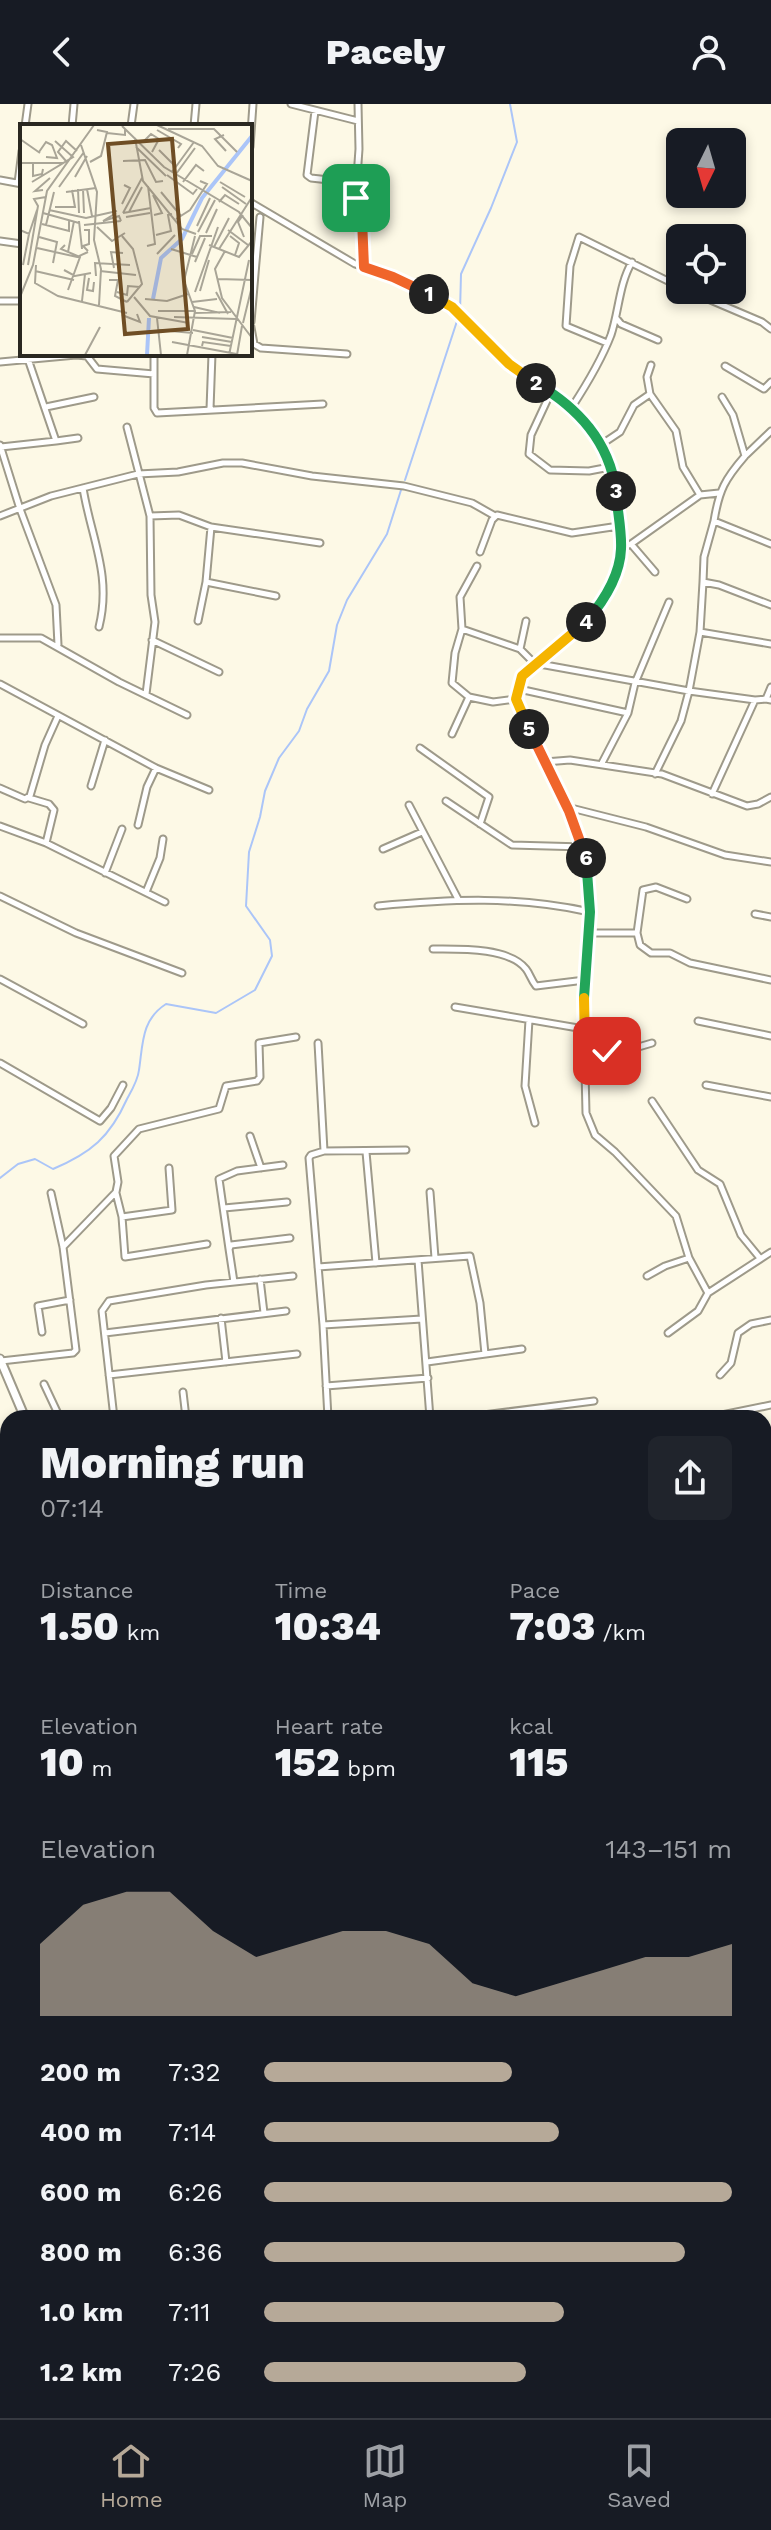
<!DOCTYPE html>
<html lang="en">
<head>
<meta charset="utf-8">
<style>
  body { margin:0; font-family:"Work Sans",sans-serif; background:#20242c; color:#f1f3f6; height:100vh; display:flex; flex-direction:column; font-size:30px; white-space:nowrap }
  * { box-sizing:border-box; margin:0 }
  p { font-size:26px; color:#9ea1a6 }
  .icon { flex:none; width:44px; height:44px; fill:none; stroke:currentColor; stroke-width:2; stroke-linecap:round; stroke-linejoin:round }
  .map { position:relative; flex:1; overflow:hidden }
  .drawer { position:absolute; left:0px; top:1306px; width:772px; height:1008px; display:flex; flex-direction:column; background:#171b24; border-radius:24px 24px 0 0; box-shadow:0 4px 12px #0003 }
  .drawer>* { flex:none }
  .needle { width:52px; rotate:185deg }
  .buttons { position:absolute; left:666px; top:24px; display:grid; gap:16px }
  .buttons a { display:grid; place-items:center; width:80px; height:80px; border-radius:12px; background:#171b24; box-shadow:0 4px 12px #0003; font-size:40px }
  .pin { position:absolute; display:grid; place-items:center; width:68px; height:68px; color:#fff; margin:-34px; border-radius:16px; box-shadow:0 4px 12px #0006 }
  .km { position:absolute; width:40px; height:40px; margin:-20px; border-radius:50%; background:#222; color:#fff; font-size:22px; line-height:40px; text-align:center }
  .round { display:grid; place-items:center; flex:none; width:84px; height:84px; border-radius:12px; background:#20242c }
  .headline { display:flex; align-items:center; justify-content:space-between; height:136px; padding:0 40px }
  h1 { font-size:44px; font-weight:800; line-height:60px }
  .stats { display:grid; grid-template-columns:repeat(3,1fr); gap:12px; height:136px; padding:8px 40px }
  .stats div { display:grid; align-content:center }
  .stats b { font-size:40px; font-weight:800 }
  .stats small { font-size:22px; font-weight:400 }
  .stats p { font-size:22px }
  .chart { height:224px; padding:16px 40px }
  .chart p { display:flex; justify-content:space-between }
  .chart svg { width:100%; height:144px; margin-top:8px; fill:#b6a998; opacity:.7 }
  ul { padding:0 40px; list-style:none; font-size:26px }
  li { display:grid; grid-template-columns:128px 96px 1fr; align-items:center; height:60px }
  li i { height:20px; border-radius:10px; background:#b6a998 }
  header { display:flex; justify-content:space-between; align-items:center; height:104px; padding:0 40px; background:#171b24; font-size:36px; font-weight:800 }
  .tabs { display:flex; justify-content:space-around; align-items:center; height:112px; border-top:2px solid #363941; background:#171b24; font-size:22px; color:#9ea1a6 }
  .tabs a { display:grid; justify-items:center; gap:4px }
  .tabs .selected { color:#b6a998 }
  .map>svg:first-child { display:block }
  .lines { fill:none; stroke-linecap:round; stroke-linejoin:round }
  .stream { stroke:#abc5f8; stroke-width:2 }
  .minor-casing { stroke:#9e9a8a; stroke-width:9 }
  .tertiary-casing { stroke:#9e9a8a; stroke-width:11 }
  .minor { stroke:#fff; stroke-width:5 }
  .tertiary { stroke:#fff; stroke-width:7 }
  .split-1-casing { stroke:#fff; stroke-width:16 }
  .split-2-casing { stroke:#fff; stroke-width:16 }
  .split-3-casing { stroke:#fff; stroke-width:16 }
  .split-4-casing { stroke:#fff; stroke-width:16 }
  .split-5-casing { stroke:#fff; stroke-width:16 }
  .split-6-casing { stroke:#fff; stroke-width:16 }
  .split-7-casing { stroke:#fff; stroke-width:16 }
  .split-8-casing { stroke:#fff; stroke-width:16 }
  .split-1 { stroke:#f0652b; stroke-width:10 }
  .split-2 { stroke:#f5b400; stroke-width:10 }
  .split-3 { stroke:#22a559; stroke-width:10 }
  .split-4 { stroke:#22a559; stroke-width:10 }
  .split-5 { stroke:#f5b400; stroke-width:10 }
  .split-6 { stroke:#f0652b; stroke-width:10 }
  .split-7 { stroke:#22a559; stroke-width:10 }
  .split-8 { stroke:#f5b400; stroke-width:10 }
  .inset-river { fill:none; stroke:#abc5f8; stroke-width:4 }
  .inset-road { fill:none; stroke:#a9a597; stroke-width:2 }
  .view { fill:#6f4e25; fill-opacity:0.15; stroke:#6f4e25; stroke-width:4 }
  .inset-edge { fill:none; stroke:#2a2821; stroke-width:4 }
</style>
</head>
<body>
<header><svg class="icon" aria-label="back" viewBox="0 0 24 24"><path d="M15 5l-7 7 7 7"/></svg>Pacely<svg class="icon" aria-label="person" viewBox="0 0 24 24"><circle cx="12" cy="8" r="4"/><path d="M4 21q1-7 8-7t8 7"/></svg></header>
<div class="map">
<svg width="771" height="2314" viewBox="0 0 771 2314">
  <rect width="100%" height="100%" fill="#fdf9e6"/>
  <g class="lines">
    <path class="stream" d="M460,208L461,170L491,104L517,38L510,0
      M405,376L458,214
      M0,1074L18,1060L35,1055L53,1065C91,1049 110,1033 127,995C132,986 138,976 139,966C143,940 141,916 166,900L216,909L255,886L272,852L270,836L246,802L249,748L260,713L265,687L279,654L299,627L307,605L329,567L337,521L347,496L387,430L401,386"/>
    <defs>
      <path id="minor" d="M291,0L358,17
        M358,0L359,45L356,87L362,115L364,163
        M315,7L307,71L311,74L356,79
        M25,22L28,0
        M72,22L74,0
        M131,22L134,0
        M194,22L196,0
        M250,43L253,0
        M0,76L22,80
        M18,79L22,47
        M250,98L355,160L393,173L449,200L482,235L517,267L572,303L589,321L602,340L616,382L621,444L617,467L608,489L587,517L522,572L516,595L576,723L588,765L590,808L584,925L586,1009L595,1031L615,1048L676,1112L689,1154L708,1189
        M0,137L22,140
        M250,158H256L251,218
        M256,158L260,113
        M687,186L762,218L771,225
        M0,197H22
        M616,214L621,220L658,236
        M250,218L254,240L261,244L347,250
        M607,239L566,222L570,162L579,133L680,183
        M154,250V304L157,309L323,300
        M0,258L76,251L87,252L97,265L154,270
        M651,261L647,273L650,290L676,327L683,363L700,391
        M725,262L764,285L771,278
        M551,288L531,331L529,350L550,366L589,367L610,363
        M722,293L733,311L745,352C725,375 719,386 714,417L771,440
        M46,303L94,293
        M572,303C587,280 601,257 611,231C619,207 619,180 632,158
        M210,305L212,250
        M127,323L150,412L151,491L155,518L146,590
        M56,337L78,334
        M602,340L620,328L634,301L650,290
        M0,341L20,405L56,501L58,541
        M1,343L56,337L28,255
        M746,351L771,327
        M83,384C91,434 112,471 99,523
        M0,412L51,392L138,370L178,368L223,359H242L312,372L404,382L472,399L495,412
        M150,412L179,411L211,423L320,439
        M631,440L655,468
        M621,444L631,440L700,391L719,389
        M480,448L492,416L497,411L572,429L619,422
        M477,462L460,493L462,525L520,545
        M206,478L276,492
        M703,478L704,453L714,417
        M198,517L206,478L211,423
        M526,517L520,545L534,559L689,587L700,528L703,478L719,481L771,501
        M462,525L455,549L452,579L469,593
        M700,528L771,540
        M0,534H41L119,578L187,611
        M152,536L219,568
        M0,580L156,664L209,686
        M771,583L766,595L771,596
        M519,585L628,609
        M452,630L469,593L493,598L516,595
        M420,644L489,693L480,720
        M545,658L570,656L662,670L747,702L758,700L771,693
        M602,659L628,609L635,579L669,498
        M655,670L681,617L689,587L755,596L766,595
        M91,682L105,636
        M0,684L25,695L30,692L45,641L58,612
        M712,690L755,596
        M29,694L49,700L54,706L46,739
        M446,697L512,741L584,743
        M409,701L458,795
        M569,707L575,705L646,723L725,751L771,758
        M138,721L147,683L156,664
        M0,722L46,739L165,798
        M383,745L422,728
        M105,769L122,725
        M146,788L160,754L163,735
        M0,792L76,829L182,869
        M378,802C452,795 517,792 590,808
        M755,810L771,813
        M589,829H637L643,786L656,783L687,795
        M637,829L640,841L651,849H670L690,859L771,876
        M433,845C458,845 509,843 526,865C530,870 531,876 536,882L585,876
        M0,875L83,920
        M455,903L584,925
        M529,916L525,982L535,1019
        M698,917L771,932
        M318,939L324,1047
        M585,943L618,949L652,939
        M0,959L100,1017L111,1004L123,981
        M706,981L771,993
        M652,997L698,1066L720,1080L741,1131L759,1153
        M250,1032L261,1064
        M366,1048L376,1159
        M430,1088L435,1154
        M116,1089L122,1113L125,1153L207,1140
        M224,1104L287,1098
        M122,1113L172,1106L169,1064
        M63,1143L116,1088L118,1078L114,1052L139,1025L219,1005L226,982L257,977L260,973L259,939L296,933
        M229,1145L219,1075L237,1067L283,1061
        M418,1156L430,1314
        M318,1163L470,1152L480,1199L485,1250
        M647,1172L665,1162L689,1154
        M260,1175L264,1209
        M234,1178L229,1145L231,1141L290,1134
        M221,1214L226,1258
        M323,1221L422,1215
        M42,1228L38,1202L70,1196
        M105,1229L286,1207
        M668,1229L698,1207L708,1189L771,1148
        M1,1257L73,1249L76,1246L63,1143L51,1089
        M427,1258L522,1245
        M109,1271L297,1250
        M720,1271L731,1259L738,1229L751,1220L771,1216
        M44,1280L60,1314
        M326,1282L428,1274
        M183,1288L186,1314
        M114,1314L102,1207L109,1197L206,1181L293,1172
        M154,1314L163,1313
        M328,1314L323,1221L309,1054L311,1051L324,1047L406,1046
        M460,1314L594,1297
        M707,1314L771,1301
        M0,1354L8,1350
        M764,1360L771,1359
        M0,1419L8,1430
        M764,1419L771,1418
        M764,1475L771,1473
        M764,1506H771
        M0,1520L8,1513
        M0,1554L8,1568
        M0,1599L8,1591
        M0,1659L8,1666
        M771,1672L765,1671L771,1672
        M0,1697L8,1687
        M0,1723L8,1730
        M0,1797L8,1804
        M0,1946L8,1936
        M0,1993L8,2001
        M0,2041L8,2032
        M0,2136L8,2121
        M764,2176L771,2179
        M0,2220L8,2213
        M764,2234L771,2236
        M81,2306L92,2314
        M683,2306L695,2314
        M728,2306L754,2314
        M0,2310L6,2314
        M149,2314L152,2306
        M204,2314L205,2310
        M300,2314L308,2306
        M342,2314L349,2306
        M577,2314L578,2306
        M695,2314L702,2306"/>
      <path id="tertiary" d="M0,1255L25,1314
        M0,1893L8,1898
        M378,2306L387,2314
        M444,2306V2314"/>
    </defs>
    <use href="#minor" class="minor-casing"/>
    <use href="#tertiary" class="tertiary-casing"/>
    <use href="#minor" class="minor"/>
    <use href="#tertiary" class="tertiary"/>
  </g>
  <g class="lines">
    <defs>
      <path id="split-1" d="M356,94L362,115L364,163L393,173L429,190"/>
      <path id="split-2" d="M429,190L452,203L509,260L536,279"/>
      <path id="split-3" d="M536,279C578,304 609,337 616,387"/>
      <path id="split-4" d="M586,518C603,498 620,473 621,445C622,426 617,406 616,387"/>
      <path id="split-5" d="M529,625L516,595L522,572L586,518"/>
      <path id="split-6" d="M529,625L569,707L586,754"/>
      <path id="split-7" d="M584,894L590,808L586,754"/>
      <path id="split-8" d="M584,894L585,943L607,947"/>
    </defs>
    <use href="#split-1" class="split-1-casing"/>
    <use href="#split-2" class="split-2-casing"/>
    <use href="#split-3" class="split-3-casing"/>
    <use href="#split-4" class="split-4-casing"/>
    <use href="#split-5" class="split-5-casing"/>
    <use href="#split-6" class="split-6-casing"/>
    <use href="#split-7" class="split-7-casing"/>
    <use href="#split-8" class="split-8-casing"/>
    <use href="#split-1" class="split-1"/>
    <use href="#split-2" class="split-2"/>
    <use href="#split-3" class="split-3"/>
    <use href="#split-4" class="split-4"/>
    <use href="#split-5" class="split-5"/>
    <use href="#split-6" class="split-6"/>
    <use href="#split-7" class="split-7"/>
    <use href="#split-8" class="split-8"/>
  </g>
  <g transform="translate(20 20)">
    <rect width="232" height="232" fill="#fdf9e6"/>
    <path class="inset-river" d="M133,175L141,134L162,115L182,74L232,12M127,231L129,194"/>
    <path class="inset-road" d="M137,1L182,22L198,42L232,57M102,2L144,43L219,88L232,104M148,5H194L217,28M137,6L161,20L158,24M87,9L105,11V5M204,11L195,15L206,27M115,14L123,57L162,105L176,110M0,15L20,29M124,17L131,10L139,15L132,28M61,21L77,68L74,116L81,145L79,181M116,23L146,52M139,26L156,43M19,28L26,18L32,21L37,34L26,33M46,37L38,28L46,17L57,27M103,37L125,36L136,58L143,57M13,38V52L22,50L23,45M70,38L81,32L87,8L77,6M0,39H43M152,48L174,18M156,50L175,24M147,51L173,70L177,65M55,53L67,32M12,58L53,33L35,17M163,58L176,41L184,47M200,58L225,73M39,63L64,28M202,63L226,80M58,65L59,89M63,65L64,89M67,65L72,92M23,66L15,67L30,54M46,68L76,64M141,68L161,92M133,71L142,89L134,91M199,78L205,71L219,80M102,80L110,64L104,61M35,83H55L52,66M29,86L66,94L97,87M109,88L122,63M23,89L59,99M96,89L83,97L99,92L101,97M103,89L122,54M103,89L131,84M223,91L218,98L224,113M106,93L130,89M156,95L170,86L187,60L180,57M59,97L62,125M22,100L49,107V97M26,101L34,68M64,101L101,97M177,102L190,74M77,103L92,117L105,109M0,106L9,110L17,86M64,106H69V120L63,122L68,127M208,106L228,121M178,108L195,76M186,109L197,85M136,111L151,107L148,91L152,90M102,112L113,125L122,160L107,178M210,112L219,119L215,131M19,113L37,118L33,139M45,121L41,125L60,133L48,166M189,121L219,133L232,117M127,122L135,120L128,62M194,123L209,94M17,124L57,133L68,128M151,125L177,133M199,125L232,73M205,127L195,145L202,174L232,214M48,128L54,97M137,130L155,111M172,130L180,112H192M175,138L185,114M3,141L9,110M8,141L18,82L14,75L26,73M16,141L15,159L38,172L107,189M94,144L91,128L103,129M44,146L55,152L71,149M15,147L54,156M80,147L116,151M76,152L75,139L110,141M69,154L67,166L73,167L74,158M198,155L232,156M89,156H98L95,172L107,178M180,167L189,136M97,168L107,171L108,162L120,163M175,168L198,103M196,168L208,190M0,173L13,141L27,67L74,1M114,173L130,192L169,199M125,175L147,177L168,170M62,177L65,150M172,178L197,175M174,183L200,189M138,187H175M174,189L211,188M102,191L120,198L117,190M154,193L216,195M137,194L141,231M223,199L232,162M139,206L173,209M173,206L213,214M182,213L212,218M152,218L222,231M182,222L183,218L211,222M65,231L80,203M167,231L175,187L164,157L175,112M209,231L229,136M217,231L222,202"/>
    <path class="view" d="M152,15L168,205L105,210L88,20Z"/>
    <rect width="232" height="232" class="inset-edge"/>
  </g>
</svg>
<div class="buttons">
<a><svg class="needle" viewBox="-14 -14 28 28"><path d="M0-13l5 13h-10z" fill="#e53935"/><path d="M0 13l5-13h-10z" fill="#9ea1a6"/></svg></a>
<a><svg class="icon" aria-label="locate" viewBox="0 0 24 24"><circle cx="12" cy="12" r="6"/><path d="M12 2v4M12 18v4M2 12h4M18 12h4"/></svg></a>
</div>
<div class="pin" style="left:356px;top:94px;background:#1e9e55"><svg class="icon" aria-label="arrive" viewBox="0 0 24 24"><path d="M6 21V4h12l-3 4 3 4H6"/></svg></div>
<div class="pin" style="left:607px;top:947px;background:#d93025"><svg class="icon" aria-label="check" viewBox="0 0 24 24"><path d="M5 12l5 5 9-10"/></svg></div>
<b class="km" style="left:429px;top:190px">1</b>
<b class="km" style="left:536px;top:279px">2</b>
<b class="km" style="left:616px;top:387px">3</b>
<b class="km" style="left:586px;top:518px">4</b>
<b class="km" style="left:529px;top:625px">5</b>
<b class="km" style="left:586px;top:754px">6</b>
<section class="drawer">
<div class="headline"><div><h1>Morning run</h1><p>07:14</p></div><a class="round"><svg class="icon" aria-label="share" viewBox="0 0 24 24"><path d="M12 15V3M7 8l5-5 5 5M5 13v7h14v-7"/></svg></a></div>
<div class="stats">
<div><p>Distance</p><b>1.50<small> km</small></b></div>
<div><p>Time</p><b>10:34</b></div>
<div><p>Pace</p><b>7:03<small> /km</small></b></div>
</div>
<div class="stats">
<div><p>Elevation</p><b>10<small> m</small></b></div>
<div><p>Heart rate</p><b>152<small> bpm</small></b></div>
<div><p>kcal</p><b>115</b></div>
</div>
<div class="chart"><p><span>Elevation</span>143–151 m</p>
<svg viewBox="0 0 160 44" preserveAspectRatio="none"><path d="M0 44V22L10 10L20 6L30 6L40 18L50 26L60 22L70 18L80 18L90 22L100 34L110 38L120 34L130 30L140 26L150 26L160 22V44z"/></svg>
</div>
<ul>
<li><b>200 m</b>7:32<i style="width:53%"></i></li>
<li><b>400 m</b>7:14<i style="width:63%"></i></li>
<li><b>600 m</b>6:26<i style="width:100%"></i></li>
<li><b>800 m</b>6:36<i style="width:90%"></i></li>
<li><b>1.0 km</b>7:11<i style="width:64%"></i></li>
<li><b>1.2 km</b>7:26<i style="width:56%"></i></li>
</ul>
</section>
</div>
<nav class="tabs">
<a class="selected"><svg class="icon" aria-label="home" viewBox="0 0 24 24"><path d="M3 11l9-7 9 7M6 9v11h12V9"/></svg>Home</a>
<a><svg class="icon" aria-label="map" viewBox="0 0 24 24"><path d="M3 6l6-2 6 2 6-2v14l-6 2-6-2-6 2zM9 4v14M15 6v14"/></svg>Map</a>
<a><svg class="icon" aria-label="saved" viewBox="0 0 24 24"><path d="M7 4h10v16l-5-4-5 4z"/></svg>Saved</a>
</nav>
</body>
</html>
